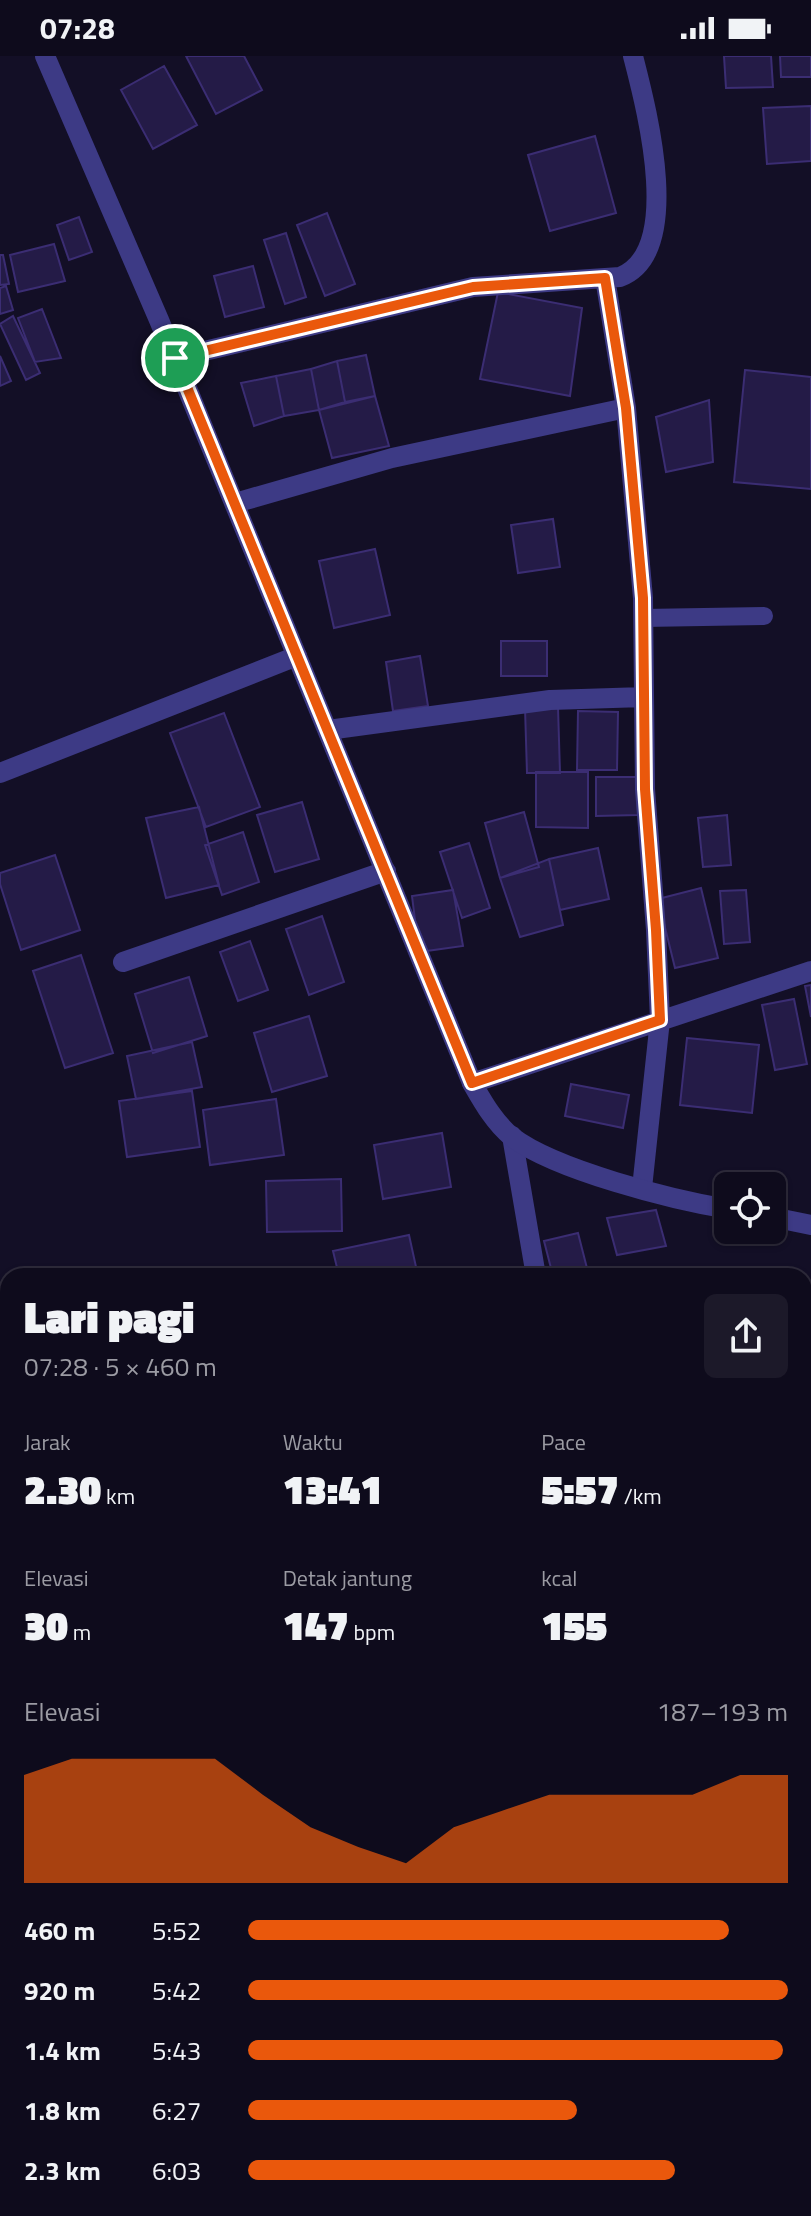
<!DOCTYPE html>
<html lang="id">
<head>
<meta charset="utf-8">
<style>
  body { margin:0; font-family:"Titillium Web",sans-serif; background:#1c1929; color:#f1f3f6; height:100vh; display:flex; flex-direction:column; font-size:30px; white-space:nowrap }
  * { box-sizing:border-box; margin:0 }
  p { font-size:26px; color:#9b9ba3 }
  .icon { flex:none; width:44px; height:44px; fill:none; stroke:currentColor; stroke-width:2; stroke-linecap:round; stroke-linejoin:round }
  .map { position:relative; flex:1; overflow:hidden }
  .details { position:absolute; left:0px; top:1212px; width:812px; height:948px; display:flex; flex-direction:column; background:#0e0b1c; border-radius:24px 24px 0 0; box-shadow:0 2px 6px #0004,0 0 0 2px #2e2b3b }
  .details>* { flex:none }
  .fabs { position:absolute; left:714px; top:1116px; display:grid; gap:16px }
  .fabs a { display:grid; place-items:center; width:72px; height:72px; border-radius:12px; background:#0e0b1c; box-shadow:0 2px 6px #0004,0 0 0 2px #2e2b3b; font-size:40px }
  .pin { position:absolute; display:grid; place-items:center; width:68px; height:68px; color:#fff; margin:-34px; border:4px solid #fff; border-radius:50%; box-shadow:0 2px 8px #0007 }
  .round { display:grid; place-items:center; flex:none; width:84px; height:84px; border-radius:12px; background:#1c1929 }
  .head { display:flex; align-items:center; justify-content:space-between; height:136px; padding:0 24px }
  h1 { font-size:44px; font-weight:800; line-height:60px }
  .figures { display:grid; grid-template-columns:repeat(3,1fr); gap:12px; height:136px; padding:8px 24px }
  .figures div { display:grid; align-content:center }
  .figures b { font-size:40px; font-weight:800 }
  .figures small { font-size:22px; font-weight:400 }
  .figures p { font-size:22px }
  .chart { height:224px; padding:16px 24px }
  .chart p { display:flex; justify-content:space-between }
  .chart svg { width:100%; height:144px; margin-top:8px; fill:#ea580c; opacity:.7 }
  ul { padding:0 24px; list-style:none; font-size:26px }
  li { display:grid; grid-template-columns:128px 96px 1fr; align-items:center; height:60px }
  li i { height:20px; border-radius:10px; background:#ea580c }
  .status { display:flex; justify-content:space-between; align-items:center; height:56px; padding:0 40px; background:#0e0b1c; direction:ltr }
  .status svg { height:22px; fill:currentColor }
  .map>svg:first-child { display:block }
  .building { fill:#241b47; stroke:#3b2d73; stroke-width:2 }
  .lines { fill:none; stroke-linecap:round; stroke-linejoin:round }
  .service { stroke:#3d3a85; stroke-width:18 }
  .minor { stroke:#3d3a85; stroke-width:20 }
  .tertiary { stroke:#3d3a85; stroke-width:20 }
  .trunk { stroke:#e055d1; stroke-width:22 }
  .route-casing { stroke:#fff; stroke-width:16 }
  .route { stroke:#ea580c; stroke-width:10 }
</style>
</head>
<body>
<div class="status"><b>07:28</b><svg viewBox="0 0 49 12"><path d="M0 12V9h3v3zM5 12V6h3v6zM10 12V3h3v9zM15 12V0h3v12zM26 1h20v11H26zM47 4h2v5h-2z"/></svg></div>
<div class="map">
<svg width="811" height="2160" viewBox="0 0 811 2160">
  <rect width="100%" height="100%" fill="#130f26"/>
  <path class="building" d="M186,0H244L262,34L216,58Z
    M724,0H771L773,31L726,32Z
    M780,0H811V21H781Z
    M164,10L197,69L153,93L121,34Z
    M811,50V105L767,108L763,52Z
    M595,80L616,157L550,175L528,99Z
    M327,157L355,228L325,240L297,169Z
    M79,161L92,196L69,204L57,169Z
    M286,177L306,241L285,248L264,184Z
    M54,188L65,225L18,236L10,199Z
    M0,199H3L9,228L0,229Z
    M253,210L264,251L225,261L214,220Z
    M6,230L13,254L0,258V232Z
    M498,236L582,252L570,340L480,323Z
    M42,253L61,302L35,306L18,262Z
    M13,260L40,317L26,324L0,268Z
    M366,299L375,340L345,346L337,305Z
    M0,300L11,325L0,330Z
    M337,305L345,346L319,354L311,313Z
    M311,313L319,354L284,360L276,320Z
    M745,314L811,321V433L734,426Z
    M276,320L284,360L254,370L241,327Z
    M375,340L389,390L332,402L319,354Z
    M709,344L713,406L666,416L656,361Z
    M553,463L560,511L518,517L511,469Z
    M375,493L390,559L334,572L319,505Z
    M501,585H547V620H501Z
    M420,600L428,650L393,655L386,606Z
    M558,651L560,717H527L525,652Z
    M578,655L618,656L617,714H577Z
    M224,657L260,751L206,771L170,677Z
    M536,716H588V772L536,771Z
    M596,721H637L638,759L596,760Z
    M302,746L319,803L275,816L257,759Z
    M199,751L219,829L166,842L146,762Z
    M524,756L539,811L500,822L485,767Z
    M727,759L731,809L703,811L698,762Z
    M243,776L259,826L222,839L205,789Z
    M469,787L490,852L462,862L440,796Z
    M598,792L609,843L560,854L549,803Z
    M55,799L80,874L21,894L0,828V817Z
    M549,803L563,869L520,881L500,822Z
    M701,832L718,902L675,912L658,843Z
    M453,834L463,890L419,896L412,840Z
    M746,834L750,886L724,888L720,835Z
    M322,860L344,926L309,939L286,873Z
    M250,885L268,934L238,945L220,896Z
    M81,899L113,997L65,1012L33,915Z
    M189,921L207,980L153,997L135,938Z
    M811,929V961L805,930Z
    M794,943L807,1008L775,1014L762,949Z
    M309,960L327,1020L272,1036L254,977Z
    M687,982L759,989L752,1057L680,1049Z
    M192,986L202,1031L136,1043L127,1000Z
    M571,1028L629,1039L623,1072L565,1060Z
    M192,1035L200,1091L127,1101L119,1045Z
    M276,1043L284,1099L210,1109L203,1054Z
    M442,1077L451,1131L383,1143L374,1089Z
    M341,1123L342,1175L267,1176L266,1125Z
    M656,1154L666,1190L617,1199L607,1162Z
    M578,1177L589,1220H553L544,1185Z
    M409,1179L418,1220H339L333,1195Z
    M0,1420H8V1482L0,1481Z
    M595,2152H640L642,2160H596Z
    M649,2152H681L682,2160H650Z"/>
  <g class="lines">
    <path class="service" d="M643,562L764,560"/>
    <path class="minor" d="M605,222L626,352L643,542L645,733L656,874L660,964L642,1132
      M175,302L473,231L620,221C685,196 646,51 633,0
      M235,447L392,402L626,352
      M328,674L550,644L644,641
      M0,717L297,600
      M123,906L386,815
      M472,1027L811,915
      M512,1080L536,1220
      M804,1576L811,1577
      M0,1814L8,1810
      M504,2152V2160"/>
    <path class="tertiary" d="M45,0L159,264L472,1027C483,1046 494,1066 512,1081C555,1114 673,1144 728,1153
      M772,1161L811,1169"/>
    <path class="trunk" d="M804,2039H811
      M0,2046H8"/>
  </g>
  <g class="lines">
    <defs>
      <path id="route" d="M605,222L626,352L643,542L645,733L656,874L660,964L472,1027L175,302L473,231Z"/>
    </defs>
    <use href="#route" class="route-casing"/>
    <use href="#route" class="route"/>
  </g>
</svg>
<div class="fabs">
<a><svg class="icon" aria-label="locate" viewBox="0 0 24 24"><circle cx="12" cy="12" r="6"/><path d="M12 2v4M12 18v4M2 12h4M18 12h4"/></svg></a>
</div>
<div class="pin" style="left:175px;top:302px;background:#1e9e55"><svg class="icon" aria-label="arrive" viewBox="0 0 24 24"><path d="M6 21V4h12l-3 4 3 4H6"/></svg></div>
<section class="details">
<div class="head"><div><h1>Lari pagi</h1><p>07:28 · 5 × 460 m</p></div><a class="round"><svg class="icon" aria-label="share" viewBox="0 0 24 24"><path d="M12 15V3M7 8l5-5 5 5M5 13v7h14v-7"/></svg></a></div>
<div class="figures">
<div><p>Jarak</p><b>2.30<small> km</small></b></div>
<div><p>Waktu</p><b>13:41</b></div>
<div><p>Pace</p><b>5:57<small> /km</small></b></div>
</div>
<div class="figures">
<div><p>Elevasi</p><b>30<small> m</small></b></div>
<div><p>Detak jantung</p><b>147<small> bpm</small></b></div>
<div><p>kcal</p><b>155</b></div>
</div>
<div class="chart"><p><span>Elevasi</span>187–193 m</p>
<svg viewBox="0 0 160 44" preserveAspectRatio="none"><path d="M0 44V11L10 6L20 6L30 6L40 6L50 17L60 27L70 33L80 38L90 27L100 22L110 17L120 17L130 17L140 17L150 11L160 11V44z"/></svg>
</div>
<ul>
<li><b>460 m</b>5:52<i style="width:89%"></i></li>
<li><b>920 m</b>5:42<i style="width:100%"></i></li>
<li><b>1.4 km</b>5:43<i style="width:99%"></i></li>
<li><b>1.8 km</b>6:27<i style="width:61%"></i></li>
<li><b>2.3 km</b>6:03<i style="width:79%"></i></li>
</ul>
</section>
</div>
</body>
</html>
